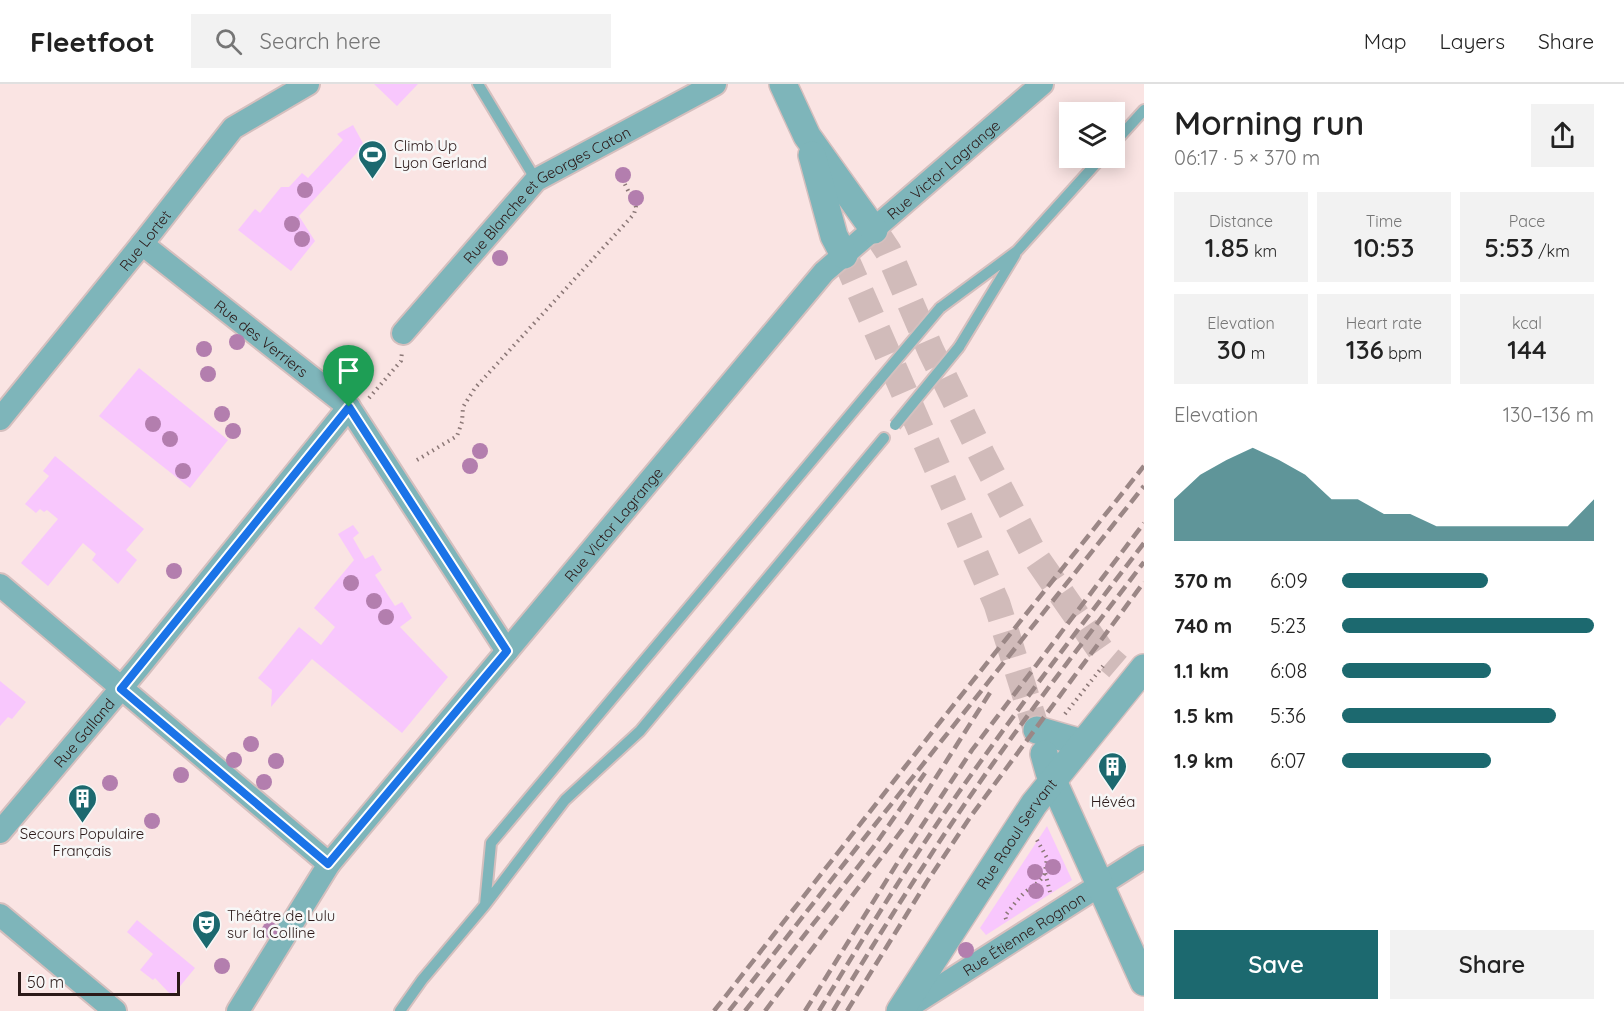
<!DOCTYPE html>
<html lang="en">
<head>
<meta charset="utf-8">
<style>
  body { margin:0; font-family:Quicksand,sans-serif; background:#f2f2f2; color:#222; height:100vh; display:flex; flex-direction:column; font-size:22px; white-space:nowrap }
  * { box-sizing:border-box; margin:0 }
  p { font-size:20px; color:#767676 }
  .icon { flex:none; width:33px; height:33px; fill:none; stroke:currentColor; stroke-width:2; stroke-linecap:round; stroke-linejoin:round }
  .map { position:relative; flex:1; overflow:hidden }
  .details { display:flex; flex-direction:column; background:#fff; width:480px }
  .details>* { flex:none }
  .fabs { position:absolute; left:1059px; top:18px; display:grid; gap:12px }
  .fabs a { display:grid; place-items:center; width:66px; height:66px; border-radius:0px; background:#fff; box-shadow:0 3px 15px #0003; font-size:30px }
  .scale { position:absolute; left:18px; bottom:15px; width:162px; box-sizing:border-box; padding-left:6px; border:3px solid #2b1918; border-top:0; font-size:16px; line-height:21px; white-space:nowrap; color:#2b1918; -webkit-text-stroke:4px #f7f7f7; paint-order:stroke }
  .pin { position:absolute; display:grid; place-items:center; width:51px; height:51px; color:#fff; margin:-62px -26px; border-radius:50% 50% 50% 0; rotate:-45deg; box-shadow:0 0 6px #0007 }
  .pin .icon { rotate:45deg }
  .round { display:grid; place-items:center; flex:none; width:63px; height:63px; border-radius:0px; background:#f2f2f2 }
  .head { display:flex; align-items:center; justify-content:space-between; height:102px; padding:0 30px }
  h1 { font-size:33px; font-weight:600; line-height:45px }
  .stats { display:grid; grid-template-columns:repeat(3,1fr); gap:9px; height:102px; padding:6px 30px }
  .stats div { display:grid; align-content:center; border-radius:0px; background:#f2f2f2; text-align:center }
  .stats b { font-size:26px; font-weight:600 }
  .stats small { font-size:16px; font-weight:400 }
  .stats p { font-size:16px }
  .chart { height:168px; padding:12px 30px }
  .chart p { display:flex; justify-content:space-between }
  .chart svg { width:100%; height:108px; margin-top:6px; fill:#1c696f; opacity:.7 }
  .button { display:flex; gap:12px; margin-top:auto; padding:12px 30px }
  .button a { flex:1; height:69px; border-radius:0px; background:#1c696f; color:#fff; font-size:24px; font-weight:600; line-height:69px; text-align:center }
  .button a+a { background:#f2f2f2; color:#222 }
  ul { padding:0 30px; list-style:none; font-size:20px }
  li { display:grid; grid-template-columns:96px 72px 1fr; align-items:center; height:45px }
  li i { height:15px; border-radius:8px; background:#1c696f }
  header { display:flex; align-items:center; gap:36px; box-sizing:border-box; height:84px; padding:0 30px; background:#fff; border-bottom:2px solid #e0e0e0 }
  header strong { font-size:28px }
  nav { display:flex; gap:33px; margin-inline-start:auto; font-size:21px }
  .search { width:420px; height:54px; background:#f2f2f2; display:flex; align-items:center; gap:15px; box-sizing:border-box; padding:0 21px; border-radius:0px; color:#767676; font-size:22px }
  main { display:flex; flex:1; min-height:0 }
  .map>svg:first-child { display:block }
  .green { fill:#f8c7fd }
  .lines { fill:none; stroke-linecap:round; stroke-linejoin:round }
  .tertiary-tunnel { stroke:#d1bbba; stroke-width:27; stroke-dasharray:27 14; stroke-linecap:butt }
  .service-casing { stroke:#d5bfbe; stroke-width:14 }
  .minor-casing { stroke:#d5bfbe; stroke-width:26 }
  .tertiary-casing { stroke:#d5bfbe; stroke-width:30 }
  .path { stroke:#8b7776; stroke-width:4; stroke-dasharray:1.5 4.5; stroke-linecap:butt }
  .service { stroke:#7eb5ba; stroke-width:10 }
  .minor { stroke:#7eb5ba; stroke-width:22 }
  .tertiary { stroke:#7eb5ba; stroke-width:27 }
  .rail { stroke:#9b8786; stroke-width:4.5; stroke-dasharray:12 6; stroke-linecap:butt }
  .service-bridge-casing { stroke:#d5bfbe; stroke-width:14; stroke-linecap:butt }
  .service-bridge { stroke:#7eb5ba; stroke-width:10 }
  .tree { fill:#b37eae }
  .route-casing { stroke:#fff; stroke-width:12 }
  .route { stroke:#1a73e8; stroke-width:8 }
  .labels { text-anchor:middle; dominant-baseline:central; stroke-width:5; stroke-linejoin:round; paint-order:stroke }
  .poi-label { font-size:15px; fill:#2b1918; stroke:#f7f7f7; text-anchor:start }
  .street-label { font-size:15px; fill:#2b1918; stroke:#f7f7f7 }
</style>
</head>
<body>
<header>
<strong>Fleetfoot</strong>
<div class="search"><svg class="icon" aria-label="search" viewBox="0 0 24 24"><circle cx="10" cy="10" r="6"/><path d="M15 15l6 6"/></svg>Search here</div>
<nav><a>Map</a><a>Layers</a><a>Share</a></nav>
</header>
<main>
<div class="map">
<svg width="1144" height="927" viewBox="0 0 1144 927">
  <rect width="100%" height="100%" fill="#fae4e3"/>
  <path class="green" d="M374,0H418L397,22Z
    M353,41L364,61L299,132L315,157L291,187L238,146L255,125L260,129L281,103H289L302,89L308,94L343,56L337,50Z
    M139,284L228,356L190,404L99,332Z
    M55,372L144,445L126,466L137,476L118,500L92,476L96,470L83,459L48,502L21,479L58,435L47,426L44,428L40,425L36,429L25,420L49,392L43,387Z
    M353,441L359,449L353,454L365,475L373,471L382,486L375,491L395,522L402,518L412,534L400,543L448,593L402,649L312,575L271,623L272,606L258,594L299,543L321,561L335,543L314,524L354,476L338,450Z
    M0,597L26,618L12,635L8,633L0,642Z
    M1047,742L1072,796L986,851L980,844Z
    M137,836L195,884L172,912L155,894L153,896L140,886L153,870L127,848Z"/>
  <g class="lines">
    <path class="tertiary-tunnel" d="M874,146L888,167L931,267L982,371L1035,472L1104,571L1118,583
      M844,171L997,520L1043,667"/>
    <defs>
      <path id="service" d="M478,0L536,96
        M1114,59L1144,26
        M940,224L1017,167L1101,74
        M959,263L1015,171
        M485,821L565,716L640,647L884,354
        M400,927L422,896L485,821L491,759L876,300"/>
      <g id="minor">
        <path id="s1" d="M142,160L349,323L507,567"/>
        <path id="s2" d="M403,249L536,96L715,0"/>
        <path id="s3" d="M0,335L142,160L233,44L308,0"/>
        <path d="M0,501L329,780"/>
        <path id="s4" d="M0,748L139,583L349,323"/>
        <path d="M0,831L115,927"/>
        <path id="s5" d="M238,927L329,780L824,188L1042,0"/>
        <path id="s6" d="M902,927L1144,773"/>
      </g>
      <g id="tertiary">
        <path d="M783,0L807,52L874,146"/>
        <path d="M812,71L834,152L844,171"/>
        <path d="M1037,646L1082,659"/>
        <path d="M1044,670L1049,688L1144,898"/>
        <path id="s7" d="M900,927L1034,720L1144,584"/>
      </g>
    </defs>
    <use href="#service" class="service-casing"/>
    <use href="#minor" class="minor-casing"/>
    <use href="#tertiary" class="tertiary-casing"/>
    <path class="path" d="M369,314L401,277L402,268
      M417,376L457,352L462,338L463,323L475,304L634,130L636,123L618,86
      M1065,630L1103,582
      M1037,756L1047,774L1045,788L1050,808
      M1006,835L1005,832C1011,824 1017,816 1024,809C1033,801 1040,800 1045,788"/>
    <use href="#service" class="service"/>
    <use href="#minor" class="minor"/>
    <use href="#tertiary" class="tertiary"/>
    <path class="rail" d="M714,927L944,633L1144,382
      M729,927L858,762L1144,402
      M745,927L875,761L925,689
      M765,927L905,742L993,604
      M805,927L898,778L972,666L1144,439
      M819,927C862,856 906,784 954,715C1015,628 1079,544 1144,459
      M833,927C889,834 948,741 1012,653C1055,594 1100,536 1144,478
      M847,927L926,799L971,732L1144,498"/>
    <defs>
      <path id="service-bridge" d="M876,300L940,224
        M895,341L959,263"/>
    </defs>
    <use href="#service-bridge" class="service-bridge-casing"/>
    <use href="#service-bridge" class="service-bridge"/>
  </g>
  <g class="tree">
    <circle cx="623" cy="91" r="8"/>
    <circle cx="305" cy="106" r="8"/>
    <circle cx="636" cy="114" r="8"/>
    <circle cx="292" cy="140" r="8"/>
    <circle cx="302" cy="155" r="8"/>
    <circle cx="500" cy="174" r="8"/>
    <circle cx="237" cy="258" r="8"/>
    <circle cx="204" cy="265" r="8"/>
    <circle cx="208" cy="290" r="8"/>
    <circle cx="222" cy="330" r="8"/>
    <circle cx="153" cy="340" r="8"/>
    <circle cx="233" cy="347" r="8"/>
    <circle cx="170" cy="355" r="8"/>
    <circle cx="480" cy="367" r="8"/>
    <circle cx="470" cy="382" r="8"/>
    <circle cx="183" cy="387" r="8"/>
    <circle cx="174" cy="487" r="8"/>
    <circle cx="351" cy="499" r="8"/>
    <circle cx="374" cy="517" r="8"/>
    <circle cx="386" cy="533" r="8"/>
    <circle cx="251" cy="660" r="8"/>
    <circle cx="234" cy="676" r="8"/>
    <circle cx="276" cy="677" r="8"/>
    <circle cx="181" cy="691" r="8"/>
    <circle cx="264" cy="698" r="8"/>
    <circle cx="110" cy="699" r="8"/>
    <circle cx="152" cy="737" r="8"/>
    <circle cx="1053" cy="783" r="8"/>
    <circle cx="1035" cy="788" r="8"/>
    <circle cx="1036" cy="807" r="8"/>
    <circle cx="270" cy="846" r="8"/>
    <circle cx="966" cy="866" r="8"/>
    <circle cx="222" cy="882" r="8"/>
  </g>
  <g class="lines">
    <defs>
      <path id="route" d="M349,323L507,567L328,780L121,605Z"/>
    </defs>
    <use href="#route" class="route-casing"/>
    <use href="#route" class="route"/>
  </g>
  <defs>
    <symbol id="stadium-pin" viewBox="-11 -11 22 30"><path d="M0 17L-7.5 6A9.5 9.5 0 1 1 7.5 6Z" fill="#1c696f" stroke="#f7f7f7"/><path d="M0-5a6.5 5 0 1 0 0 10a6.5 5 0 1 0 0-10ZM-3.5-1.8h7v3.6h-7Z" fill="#fff"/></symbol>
    <symbol id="building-pin" viewBox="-11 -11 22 30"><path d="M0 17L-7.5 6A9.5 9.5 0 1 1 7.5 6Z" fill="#1c696f" stroke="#f7f7f7"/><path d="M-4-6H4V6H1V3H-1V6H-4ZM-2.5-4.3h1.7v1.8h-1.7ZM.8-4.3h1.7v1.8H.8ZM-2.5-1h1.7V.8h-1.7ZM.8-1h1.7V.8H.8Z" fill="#fff"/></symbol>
    <symbol id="theatre-pin" viewBox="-11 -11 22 30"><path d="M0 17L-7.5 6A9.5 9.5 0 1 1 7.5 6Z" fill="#1c696f" stroke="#f7f7f7"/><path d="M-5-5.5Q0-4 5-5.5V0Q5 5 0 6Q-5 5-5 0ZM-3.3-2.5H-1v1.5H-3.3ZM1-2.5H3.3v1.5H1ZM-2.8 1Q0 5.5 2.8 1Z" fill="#fff"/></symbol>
  </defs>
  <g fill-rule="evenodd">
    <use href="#stadium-pin" x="356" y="54" width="33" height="45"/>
    <use href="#building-pin" x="1096" y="666" width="33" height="45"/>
    <use href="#building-pin" x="66" y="698" width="33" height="45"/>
    <use href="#theatre-pin" x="190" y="824" width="33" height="45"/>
  </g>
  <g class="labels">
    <g class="poi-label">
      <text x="394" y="61">Climb Up<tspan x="394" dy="17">Lyon Gerland</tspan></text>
      <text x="1113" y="717" text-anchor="middle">Hévéa</text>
      <text x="82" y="749" text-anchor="middle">Secours Populaire<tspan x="82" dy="17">Français</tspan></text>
      <text x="227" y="831">Théâtre de Lulu<tspan x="227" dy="17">sur la Colline</tspan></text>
    </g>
    <g class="street-label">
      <text stroke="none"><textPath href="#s5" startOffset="1102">Rue Victor Lagrange</textPath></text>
      <text stroke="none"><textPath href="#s2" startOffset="202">Rue Blanche et Georges Caton</textPath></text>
      <text stroke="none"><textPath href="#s3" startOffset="230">Rue Lortet</textPath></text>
      <text stroke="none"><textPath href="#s1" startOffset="152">Rue des Verriers</textPath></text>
      <text stroke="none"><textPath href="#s5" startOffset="616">Rue Victor Lagrange</textPath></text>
      <text stroke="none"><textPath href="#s4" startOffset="130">Rue Galland</textPath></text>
      <text stroke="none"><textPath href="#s7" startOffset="212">Rue Raoul Servant</textPath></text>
      <text stroke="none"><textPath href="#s6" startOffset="144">Rue Étienne Rognon</textPath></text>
    </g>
  </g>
</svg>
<div class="fabs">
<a><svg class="icon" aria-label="layers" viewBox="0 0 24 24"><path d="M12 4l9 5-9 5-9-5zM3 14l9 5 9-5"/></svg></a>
</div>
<div class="scale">50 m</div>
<div class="pin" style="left:349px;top:323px;background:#1e9e55"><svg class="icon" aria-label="arrive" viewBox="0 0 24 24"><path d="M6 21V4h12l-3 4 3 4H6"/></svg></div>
</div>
<section class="details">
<div class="head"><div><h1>Morning run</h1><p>06:17 · 5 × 370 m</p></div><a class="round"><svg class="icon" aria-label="share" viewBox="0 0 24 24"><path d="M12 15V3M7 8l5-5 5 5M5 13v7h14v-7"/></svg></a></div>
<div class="stats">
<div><p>Distance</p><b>1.85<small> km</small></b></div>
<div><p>Time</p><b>10:53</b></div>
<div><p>Pace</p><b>5:53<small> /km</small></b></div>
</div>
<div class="stats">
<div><p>Elevation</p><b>30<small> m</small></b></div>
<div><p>Heart rate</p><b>136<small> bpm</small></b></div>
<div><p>kcal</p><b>144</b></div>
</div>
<div class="chart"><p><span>Elevation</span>130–136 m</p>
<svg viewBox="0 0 160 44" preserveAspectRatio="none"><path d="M0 44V27L10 17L20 11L30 6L40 11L50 17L60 27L70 27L80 33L90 33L100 38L110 38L120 38L130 38L140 38L150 38L160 27V44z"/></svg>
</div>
<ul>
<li><b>370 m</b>6:09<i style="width:58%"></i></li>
<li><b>740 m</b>5:23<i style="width:100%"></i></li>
<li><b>1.1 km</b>6:08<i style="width:59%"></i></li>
<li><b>1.5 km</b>5:36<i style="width:85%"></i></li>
<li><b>1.9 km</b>6:07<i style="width:59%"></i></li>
</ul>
<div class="button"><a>Save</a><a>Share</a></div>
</section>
</main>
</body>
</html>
